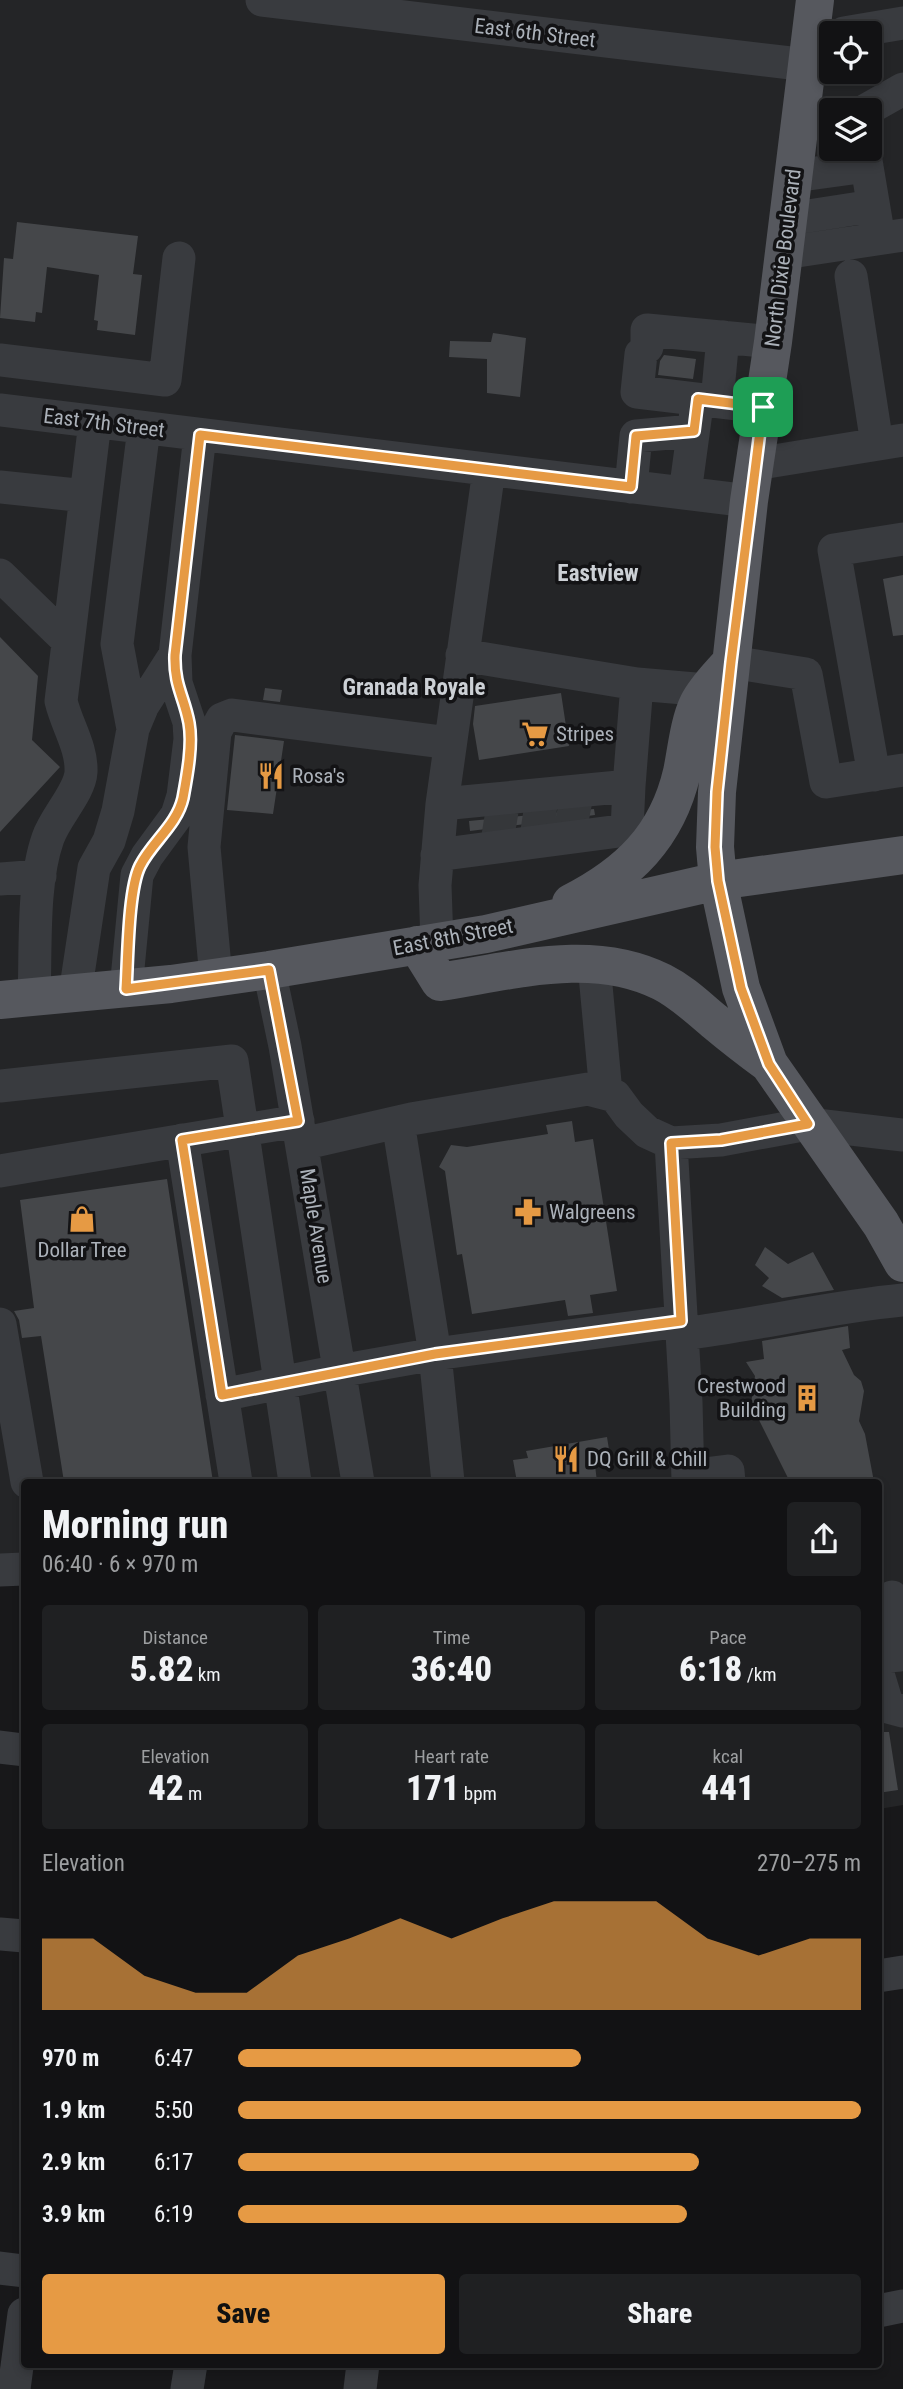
<!DOCTYPE html>
<html lang="en">
<head>
<meta charset="utf-8">
<style>
  body { margin:0; font-family:"Roboto Condensed",sans-serif; background:#1f2022; color:#f1f3f6; height:100vh; display:flex; flex-direction:column; font-size:26px; white-space:nowrap }
  * { box-sizing:border-box; margin:0 }
  p { font-size:23px; color:#9c9ea0 }
  .icon { flex:none; width:38px; height:38px; fill:none; stroke:currentColor; stroke-width:2; stroke-linecap:round; stroke-linejoin:round }
  .map { position:relative; flex:1; overflow:hidden }
  .drawer { position:absolute; left:21px; top:1479px; width:861px; height:889px; display:flex; flex-direction:column; background:#121214; border-radius:7px; box-shadow:0 4px 10px #0003,0 0 0 2px #313234 }
  .drawer>* { flex:none }
  .buttons { position:absolute; left:819px; top:21px; display:grid; gap:14px }
  .buttons a { display:grid; place-items:center; width:63px; height:63px; border-radius:7px; background:#121214; box-shadow:0 4px 10px #0003,0 0 0 2px #313234; font-size:35px }
  .pin { position:absolute; display:grid; place-items:center; width:60px; height:60px; color:#fff; margin:-30px; border-radius:14px; box-shadow:0 4px 10px #0006 }
  .round { display:grid; place-items:center; flex:none; width:74px; height:74px; border-radius:7px; background:#1f2022 }
  .head { display:flex; align-items:center; justify-content:space-between; height:119px; padding:0 21px }
  h1 { font-size:38px; font-weight:800; line-height:52px }
  .stats { display:grid; grid-template-columns:repeat(3,1fr); gap:10px; height:119px; padding:7px 21px }
  .stats div { display:grid; align-content:center; border-radius:7px; background:#1f2022; text-align:center }
  .stats b { font-size:35px; font-weight:800 }
  .stats small { font-size:19px; font-weight:400 }
  .stats p { font-size:19px }
  .chart { height:196px; padding:14px 21px }
  .chart p { display:flex; justify-content:space-between }
  .chart svg { width:100%; height:126px; margin-top:7px; fill:#e69a44; opacity:.7 }
  .cta { display:flex; gap:14px; margin-top:auto; padding:14px 21px }
  .cta a { flex:1; height:80px; border-radius:7px; background:#e69a44; color:#111; font-size:28px; font-weight:800; line-height:80px; text-align:center }
  .cta a+a { background:#1f2022; color:#f1f3f6 }
  ul { padding:0 21px; list-style:none; font-size:23px }
  li { display:grid; grid-template-columns:112px 84px 1fr; align-items:center; height:52px }
  li i { height:18px; border-radius:9px; background:#e69a44 }
  .map>svg:first-child { display:block }
  .built { fill:#242527; fill-rule:evenodd }
  .building { fill:#45474a }
  .lines { fill:none; stroke-linecap:round; stroke-linejoin:round }
  .minor-tunnel { stroke:#35373a; stroke-width:33; stroke-dasharray:33 17; stroke-linecap:butt }
  .minor { stroke:#393b3f; stroke-width:33 }
  .major { stroke:#56585e; stroke-width:38 }
  .route-casing { stroke:#fff; stroke-width:14 }
  .route { stroke:#e69a44; stroke-width:9 }
  .labels { text-anchor:middle; dominant-baseline:central; stroke-width:7; stroke-linejoin:round; paint-order:stroke }
  .street-label { font-size:21px; fill:#abb1b9; stroke:#131315 }
  .poi-label { font-size:21px; fill:#abb1b9; stroke:#131315; text-anchor:start }
  .neighbourhood-label { font-size:23px; font-weight:bold; fill:#ccd0d5; stroke:#131315 }
</style>
</head>
<body>
<div class="map">
<svg width="903" height="2389" viewBox="0 0 903 2389">
  <rect width="100%" height="100%" fill="#18181a"/>
  <path class="built" d="M0,0H903V1805L879,1809L878,1482H24V1568L0,1570ZM831,33H870V72H831ZM831,110H870V149H831Z"/>
  <path class="building" d="M17,222L138,236L133,274L142,275L135,335L97,330L98,321L94,320L99,275L47,267L42,313L36,312L35,322L0,318L4,258L13,259Z
    M493,333L526,338L520,397L487,393V359L449,357L450,341L491,342Z
    M664,355L696,359L693,379L658,375L660,361Z
    M903,575V635L893,636L883,579Z
    M0,637L38,676L32,740L60,767L0,832Z
    M265,688L282,690L280,702L263,700Z
    M561,693L569,746L479,760L473,724L475,706Z
    M235,735L284,741L273,814L227,810Z
    M594,809L595,815L470,831L469,821Z
    M572,1121L575,1142L593,1139L617,1291L590,1295L593,1313L568,1316L565,1300L472,1314L462,1254L457,1255L445,1171L439,1167L451,1145L467,1147L548,1134L546,1125Z
    M167,1179L213,1482H64L41,1336L22,1338L19,1320L14,1311L34,1308L20,1200Z
    M765,1247L788,1264L813,1252L834,1290L782,1298L762,1286L769,1278L755,1265Z
    M848,1326L850,1348L842,1350L854,1375L861,1381L864,1391L859,1421L865,1434L874,1482H790L751,1404L755,1376L746,1362L764,1359L762,1341Z
    M607,1437L611,1462L595,1465L597,1482H517L513,1460L528,1458L526,1451Z
    M878,1732H889L898,1790L878,1793Z"/>
  <g class="lines">
    <path class="minor-tunnel" d="M571,826L576,800
      M537,831L541,805
      M498,836L502,811"/>
    <path class="minor" d="M262,0L808,65
      M844,33L903,23
      M866,110L903,89
      M864,149L879,238
      M794,176L867,166
      M789,219L873,206
      M784,253L903,235
      M851,276L877,444
      M647,347V330L773,342
      M641,354L637,392L763,407
      M0,360L165,380L179,258
      M717,401L723,337
      M0,410L749,501
      M755,464L903,440
      M0,487L86,496
      M631,487L636,436L693,431
      M685,493L696,412
      M0,575L68,641
      M731,662L806,674L826,782L903,770
      M637,684L707,690
      M133,729L117,644L144,428
      M874,775L834,550L903,539
      M442,804L629,786L637,684L462,655
      M437,855L627,830L629,786
      M0,879L40,876
      M437,942L435,885L442,804L489,470
      M594,964L606,1093
      M269,970L285,1046L358,1482
      M216,978L204,847L215,732L222,719L232,715L450,743
      M126,989L137,875L147,856L177,815L183,796L190,739L189,722L176,683L175,655L200,435
      M75,994L94,868L109,841L118,811L133,729L143,705L175,655
      M34,998C36,950 32,883 48,838C55,817 80,792 81,772C82,747 67,726 61,701L95,422
      M0,1086L232,1061L295,1482
      M398,1122L435,1354L681,1321
      M182,1140L236,1482
      M671,1143L721,1140L808,1124L903,1135
      M302,1144L411,1119L588,1089L615,1096L629,1115L647,1132L671,1143L686,1402L688,1482
      M0,1171L298,1121
      M0,1324L27,1482
      M682,1334C756,1325 829,1307 903,1300
      M222,1395L339,1371L435,1354L448,1482
      M688,1476L728,1471L729,1482
      M0,1570L24,1569
      M878,1657L900,1655L892,1597
      M878,1674L888,1707L903,1711
      M0,1747L24,1750
      M0,1934L24,1936
      M878,1976L903,1972
      M0,2268L24,2271
      M878,2311L903,2306
      M14,2389L24,2314
      M187,2389L191,2364
      M360,2389L363,2364"/>
    <path class="major" d="M815,0L773,342L749,501L717,792L715,847L718,881L741,988L769,1064L881,1224L903,1263
      M571,903C628,874 667,837 682,772C686,753 689,722 698,704C706,688 720,675 731,662
      M417,945L440,982C513,971 592,947 662,982C682,992 697,1007 714,1021C732,1036 750,1050 769,1064
      M0,1000L171,984L269,970L486,934L718,881L903,855"/>
  </g>
  <g class="lines">
    <defs>
      <path id="route" d="M698,399L763,407L731,662L717,792L715,847L718,881L741,988L769,1064L808,1124L721,1140L671,1143L681,1321L435,1354L222,1395L182,1140L298,1121L269,970L126,989C128,959 128,890 140,866C152,842 177,825 183,798C187,776 193,745 189,723C184,696 174,686 175,655L200,435L631,487L636,436L694,431Z"/>
    </defs>
    <use href="#route" class="route-casing"/>
    <use href="#route" class="route"/>
  </g>
  <defs>
    <symbol id="supermarket-bare" viewBox="-9 -9 18 18"><path d="M-6-5.5h2.5l.6 2H6L4.5 2H-2.5L-4.4-4H-6ZM-1.5 3.2a1.3 1.3 0 1 0 .1 0ZM3 3.2a1.3 1.3 0 1 0 .1 0Z" fill="#e69a44" stroke="#131315" stroke-width="2.5" paint-order="stroke"/></symbol>
    <symbol id="restaurant-bare" viewBox="-9 -9 18 18"><path d="M-5-6h1v4h1v-4h1v4h1v-4h1v5L-1.5 .5V6h-2V.5L-5-1ZM5-6V6H3V1.5H1.5Q1.5-4 5-6Z" fill="#e69a44" stroke="#131315" stroke-width="2.5" paint-order="stroke"/></symbol>
    <symbol id="pharmacy-bare" viewBox="-9 -9 18 18"><path d="M-2-6h4v4h4v4h-4v4h-4v-4h-4v-4h4Z" fill="#e69a44" stroke="#131315" stroke-width="2.5" paint-order="stroke"/></symbol>
    <symbol id="shop-bare" viewBox="-9 -9 18 18"><path d="M-5-2.5h2.3a2.7 3.5 0 0 1 5.4 0H5L5.5 6h-11ZM-1.5-2.5h3a1.5 2.3 0 0 0-3 0Z" fill="#e69a44" stroke="#131315" stroke-width="2.5" paint-order="stroke"/></symbol>
    <symbol id="building-bare" viewBox="-9 -9 18 18"><path d="M-4-6H4V6H1V3H-1V6H-4ZM-2.5-4.3h1.7v1.8h-1.7ZM.8-4.3h1.7v1.8H.8ZM-2.5-1h1.7V.8h-1.7ZM.8-1h1.7V.8H.8Z" fill="#e69a44" stroke="#131315" stroke-width="2.5" paint-order="stroke"/></symbol>
  </defs>
  <g fill-rule="evenodd">
    <use href="#supermarket-bare" x="516" y="715" width="38" height="38"/>
    <use href="#restaurant-bare" x="252" y="757" width="38" height="38"/>
    <use href="#pharmacy-bare" x="509" y="1193" width="38" height="38"/>
    <use href="#shop-bare" x="63" y="1200" width="38" height="38"/>
    <use href="#building-bare" x="788" y="1379" width="38" height="38"/>
    <use href="#restaurant-bare" x="547" y="1440" width="38" height="38"/>
  </g>
  <g class="labels">
    <g class="street-label">
      <text transform="translate(535 33) rotate(7)">East 6th Street</text>
      <text transform="translate(783 258) rotate(-83)">North Dixie Boulevard</text>
      <text transform="translate(104 423) rotate(7)">East 7th Street</text>
      <text transform="translate(453 937) rotate(-11)">East 8th Street</text>
      <text transform="translate(316 1226) rotate(81)">Maple Avenue</text>
    </g>
    <g class="poi-label">
      <text x="556" y="734">Stripes</text>
      <text x="292" y="776">Rosa's</text>
      <text x="549" y="1212">Walgreens</text>
      <text x="82" y="1250" text-anchor="middle">Dollar Tree</text>
      <text x="786" y="1386" text-anchor="end">Crestwood<tspan x="786" dy="24">Building</tspan></text>
      <text x="587" y="1459">DQ Grill &amp; Chill</text>
    </g>
    <g class="neighbourhood-label">
      <text x="598" y="573">Eastview</text>
      <text x="414" y="687">Granada Royale</text>
    </g>
  </g>
</svg>
<div class="buttons">
<a><svg class="icon" aria-label="locate" viewBox="0 0 24 24"><circle cx="12" cy="12" r="6"/><path d="M12 2v4M12 18v4M2 12h4M18 12h4"/></svg></a>
<a><svg class="icon" aria-label="layers" viewBox="0 0 24 24"><path d="M12 4l9 5-9 5-9-5zM3 14l9 5 9-5"/></svg></a>
</div>
<div class="pin" style="left:763px;top:407px;background:#1e9e55"><svg class="icon" aria-label="arrive" viewBox="0 0 24 24"><path d="M6 21V4h12l-3 4 3 4H6"/></svg></div>
<section class="drawer">
<div class="head"><div><h1>Morning run</h1><p>06:40 · 6 × 970 m</p></div><a class="round"><svg class="icon" aria-label="share" viewBox="0 0 24 24"><path d="M12 15V3M7 8l5-5 5 5M5 13v7h14v-7"/></svg></a></div>
<div class="stats">
<div><p>Distance</p><b>5.82<small> km</small></b></div>
<div><p>Time</p><b>36:40</b></div>
<div><p>Pace</p><b>6:18<small> /km</small></b></div>
</div>
<div class="stats">
<div><p>Elevation</p><b>42<small> m</small></b></div>
<div><p>Heart rate</p><b>171<small> bpm</small></b></div>
<div><p>kcal</p><b>441</b></div>
</div>
<div class="chart"><p><span>Elevation</span>270–275 m</p>
<svg viewBox="0 0 160 44" preserveAspectRatio="none"><path d="M0 44V19L10 19L20 32L30 38L40 38L50 25L60 19L70 12L80 19L90 12L100 6L110 6L120 6L130 19L140 25L150 19L160 19V44z"/></svg>
</div>
<ul>
<li><b>970 m</b>6:47<i style="width:55%"></i></li>
<li><b>1.9 km</b>5:50<i style="width:100%"></i></li>
<li><b>2.9 km</b>6:17<i style="width:74%"></i></li>
<li><b>3.9 km</b>6:19<i style="width:72%"></i></li>
</ul>
<div class="cta"><a>Save</a><a>Share</a></div>
</section>
</div>
</body>
</html>
